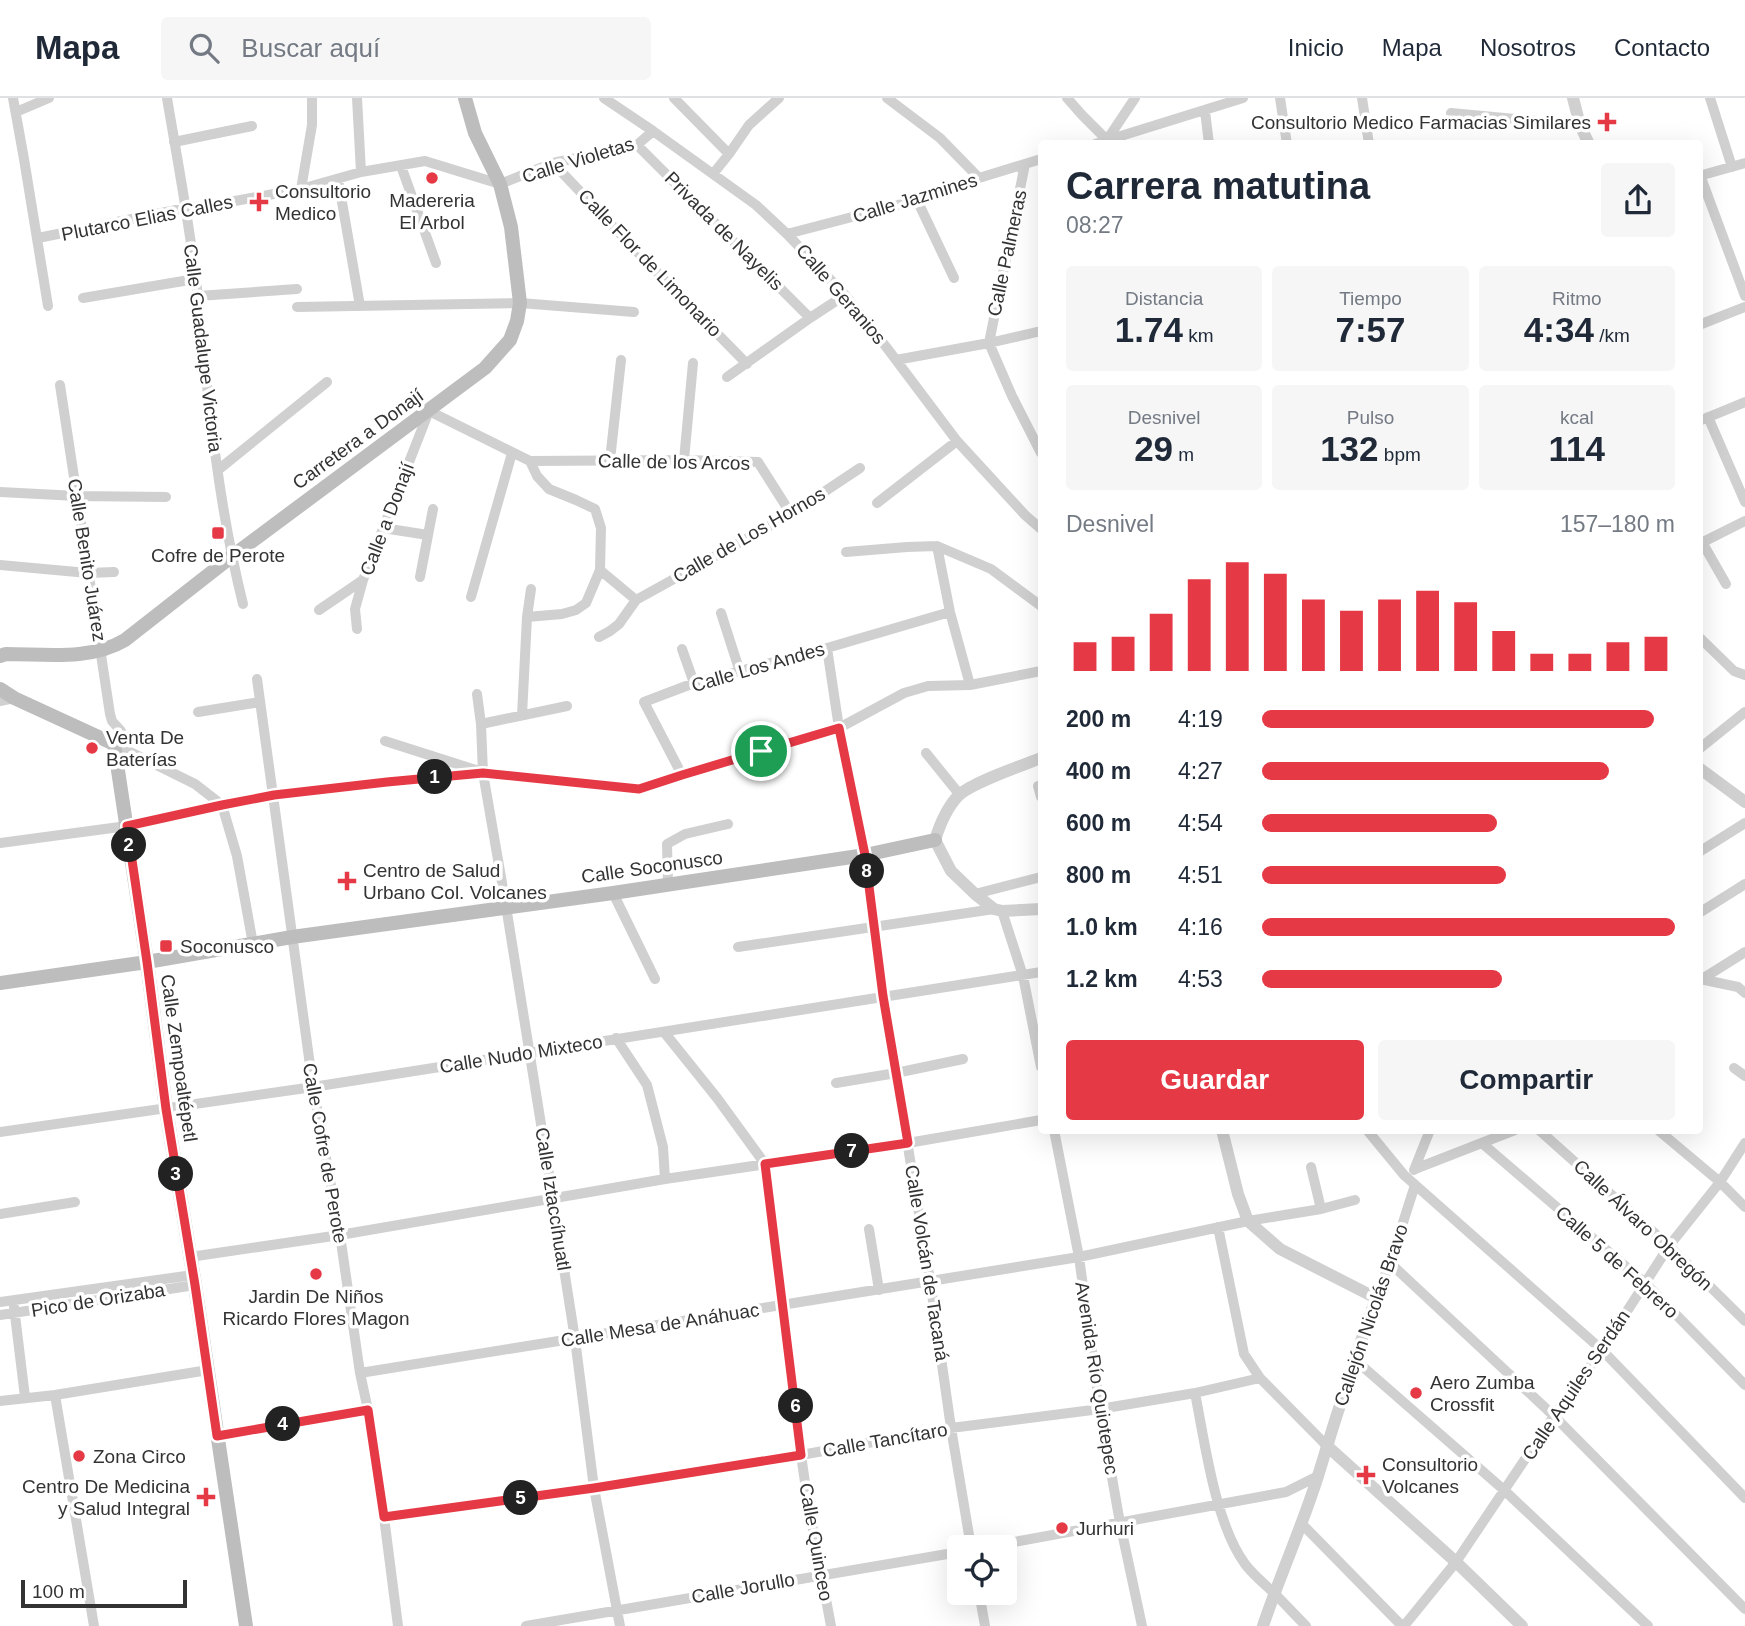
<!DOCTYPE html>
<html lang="es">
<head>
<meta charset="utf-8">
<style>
  body { margin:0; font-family:Helvetica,sans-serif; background:#f6f6f7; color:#1f2937; height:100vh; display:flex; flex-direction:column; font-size:26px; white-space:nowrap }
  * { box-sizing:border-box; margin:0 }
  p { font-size:23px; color:#747a83 }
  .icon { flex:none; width:38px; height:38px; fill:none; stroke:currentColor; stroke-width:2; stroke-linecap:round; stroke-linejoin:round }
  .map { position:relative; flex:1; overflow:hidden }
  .side { position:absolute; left:1038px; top:42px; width:665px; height:994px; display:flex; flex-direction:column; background:#fff; border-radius:7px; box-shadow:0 7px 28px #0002 }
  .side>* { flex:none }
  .tools { position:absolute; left:947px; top:1437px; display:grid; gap:14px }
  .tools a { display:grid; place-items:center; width:70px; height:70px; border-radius:7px; background:#fff; box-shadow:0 7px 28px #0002; font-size:35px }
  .scale { position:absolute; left:21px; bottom:18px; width:166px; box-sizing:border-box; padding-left:7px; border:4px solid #333; border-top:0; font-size:19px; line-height:24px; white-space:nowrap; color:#333; -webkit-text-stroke:5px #fff; paint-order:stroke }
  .pin { position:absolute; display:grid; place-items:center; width:60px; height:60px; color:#fff; margin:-30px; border:4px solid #fff; border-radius:50%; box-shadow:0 2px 7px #0007 }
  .km { position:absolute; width:35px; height:35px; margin:-18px; border-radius:50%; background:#222; color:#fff; font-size:19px; line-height:35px; text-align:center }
  .round { display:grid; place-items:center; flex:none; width:74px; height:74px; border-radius:7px; background:#f6f6f7 }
  .headline { display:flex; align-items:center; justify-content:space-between; height:119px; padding:0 28px }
  h1 { font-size:38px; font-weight:700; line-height:52px }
  .metrics { display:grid; grid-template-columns:repeat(3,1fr); gap:10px; height:119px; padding:7px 28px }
  .metrics div { display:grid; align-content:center; border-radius:7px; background:#f6f6f7; text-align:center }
  .metrics b { font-size:35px; font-weight:700 }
  .metrics small { font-size:19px; font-weight:400 }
  .metrics p { font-size:19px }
  .chart { height:196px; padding:14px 28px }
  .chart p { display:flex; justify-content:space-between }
  .chart svg { width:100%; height:126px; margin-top:7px; stroke:#e63946; stroke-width:6 }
  .button { display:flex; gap:14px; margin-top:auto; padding:14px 28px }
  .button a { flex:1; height:80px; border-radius:7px; background:#e63946; color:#fff; font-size:28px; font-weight:700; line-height:80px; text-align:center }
  .button a+a { background:#f6f6f7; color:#1f2937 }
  ul { padding:0 28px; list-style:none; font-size:23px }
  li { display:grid; grid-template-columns:112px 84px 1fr; align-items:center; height:52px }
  li i { height:18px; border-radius:9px; background:#e63946 }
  header { display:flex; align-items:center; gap:42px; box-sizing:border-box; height:98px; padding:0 35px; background:#fff; border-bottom:2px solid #e0e1e3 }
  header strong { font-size:33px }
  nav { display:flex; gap:38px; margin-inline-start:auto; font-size:24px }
  .search { width:490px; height:63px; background:#f6f6f7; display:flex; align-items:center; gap:18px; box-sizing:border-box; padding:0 24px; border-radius:7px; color:#747a83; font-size:26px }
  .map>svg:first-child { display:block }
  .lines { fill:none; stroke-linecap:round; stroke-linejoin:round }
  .minor { stroke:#d0d0d0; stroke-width:10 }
  .tertiary { stroke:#d0d0d0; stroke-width:12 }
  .secondary { stroke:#bdbdbd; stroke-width:14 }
  .route-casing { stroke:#fff; stroke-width:14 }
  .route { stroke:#e63946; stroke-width:9 }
  .poi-dot { fill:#e63946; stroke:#fff; stroke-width:2.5 }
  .labels { text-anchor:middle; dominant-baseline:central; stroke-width:7; stroke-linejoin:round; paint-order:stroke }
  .poi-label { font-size:19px; fill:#333; stroke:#fff; text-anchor:start }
  .street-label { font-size:19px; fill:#333; stroke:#fff }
</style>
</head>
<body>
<header>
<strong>Mapa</strong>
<div class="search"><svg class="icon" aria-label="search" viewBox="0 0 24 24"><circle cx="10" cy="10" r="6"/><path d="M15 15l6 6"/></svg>Buscar aquí</div>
<nav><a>Inicio</a><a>Mapa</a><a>Nosotros</a><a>Contacto</a></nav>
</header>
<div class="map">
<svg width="1745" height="1528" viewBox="0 0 1745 1528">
  <rect width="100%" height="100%" fill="#fff"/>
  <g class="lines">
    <path class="minor" d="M13,0L24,61L48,208
      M167,0C178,66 191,133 198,200C208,302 218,406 243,506
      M357,0L361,74
      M604,0L653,33L756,107L787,136L845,197L887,250L957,343L1025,417L1041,431
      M674,0L729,56
      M887,0L940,40L979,80
      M1067,0L1082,17L1107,42
      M1280,0L1287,46
      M1362,0L1369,46
      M1710,0L1732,69
      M1205,13L1209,46
      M16,14L49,0
      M1451,15L1580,27
      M174,44L252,28
      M1107,45V42L1135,0
      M1095,46L1243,0
      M637,47L810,220
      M553,65L646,163L747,266
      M1025,66L989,245L1012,298L1041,355
      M401,68L436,165
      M713,76L729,56L749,27L779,0
      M1700,77L1745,198
      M1699,78L1745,65
      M338,81L360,208
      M301,91L312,27V0
      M917,102L954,180
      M787,136L917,102L979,80L1041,61
      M38,140L186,110L224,105L301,91L361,74L425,63L500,86L553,65L637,47L653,33
      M198,198L297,191
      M83,200L195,181
      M297,209L520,205L634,214
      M1699,227L1745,209
      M896,262L989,245L1041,233
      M727,279L810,220L845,197
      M60,287L110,616L112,623L121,633
      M1708,319L1745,404
      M1699,323L1745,304
      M610,362L621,262
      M684,362L693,265
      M218,372L327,284
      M0,394L77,398L166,399
      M877,405L957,343
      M383,430L428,437
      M1702,444L1726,486
      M1699,446L1745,423
      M937,448L950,514L970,587
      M846,454L907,449L937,448L991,471L1041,508
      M0,467L88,475L114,474
      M600,472L636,502
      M420,479L433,411
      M471,499L512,355
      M319,512L363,482
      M721,515L740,574
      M527,519L562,516L576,512L586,505L600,472L601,430L595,411L576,402L549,391L537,378L530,363
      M357,531L355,511L363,482L429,313L530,363L684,362L758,364L791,416
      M599,539L610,533L619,526L636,502L791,416L860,370
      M1699,539L1734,573L1745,577
      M827,550L839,630L865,757L883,898L930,1182L951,1330L971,1449
      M682,551L694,585
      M257,581L313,989L340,1137L360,1275L368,1312L384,1419L398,1528
      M477,596L481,626L483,675L506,808L553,1101L575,1241L594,1390L620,1528
      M0,603L14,600
      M198,614L260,604
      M522,617L527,519L531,491
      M481,626L567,608
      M385,643L479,673
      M114,646L195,686L222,707L237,758L253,846
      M1699,651L1745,614
      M926,655L960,697
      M682,677L644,604L694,585L827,550L950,514
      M1038,688L1041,699
      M0,745L127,728L222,707L274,697L387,684L483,675L639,691L682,677L839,630L904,595L928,588L970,587L1041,573
      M1699,754L1745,725
      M668,786L667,746L685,736L728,726
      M613,795L655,881
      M975,796L1041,779
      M1002,813L1023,878L1041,969
      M1699,815L1745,786
      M738,849L994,811
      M1700,881L1738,889L1745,895
      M1702,881L1745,854
      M664,934L717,1000L765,1066L801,1357L808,1405L831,1528
      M616,940L647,987L663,1049L665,1081
      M1734,970L1745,978
      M836,985L896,975L963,961
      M1054,1032L1079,1159L1100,1311L1120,1425L1142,1528
      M1367,1032L1404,1077L1602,1252L1745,1400
      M1539,1032L1669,1148L1745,1223
      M1658,1032L1720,1084L1745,1109
      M0,1034L313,989L1041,874
      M1483,1046L1645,1185L1745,1287
      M1311,1069L1321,1111
      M1415,1071L1515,1032
      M1414,1072L1430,1032
      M0,1116L75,1104
      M1218,1129L1244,1256L1260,1280L1326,1347
      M869,1131L879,1192
      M190,1159L340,1137L665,1081L908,1045L1041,1022
      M1390,1165L1554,1318L1745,1511
      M1376,1200L1390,1165L1415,1087
      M0,1204L193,1177
      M14,1209L25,1299
      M0,1217L195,1187
      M1354,1261L1504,1392L1648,1528
      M360,1275L1079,1159L1248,1123L1321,1111L1355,1102
      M1195,1295C1205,1345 1215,1425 1245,1466C1254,1478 1266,1487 1276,1497C1286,1507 1296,1518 1306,1528
      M55,1297L94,1528
      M0,1303L55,1297L208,1272
      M217,1338L368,1312
      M384,1419L594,1390L801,1357L951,1330L1100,1311L1195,1295L1260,1280
      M1301,1425L1402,1528
      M987,1449L1286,1394L1318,1378
      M979,1494L985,1528
      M526,1528L959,1454
      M1404,1528L1456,1464L1554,1318L1602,1252L1669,1148L1720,1084L1745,1045"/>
    <path class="tertiary" d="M1573,0L1580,27L1588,44L1585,46
      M1041,660C1021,668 973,684 959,697C947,709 940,726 935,742L951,773L975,796L994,811L1002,813L1041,811
      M1699,670L1745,704
      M1222,1032L1238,1096L1248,1123L1280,1151L1376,1200C1355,1259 1336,1318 1318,1378C1302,1429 1280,1477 1263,1528
      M1326,1347L1456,1464L1522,1528"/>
    <path class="secondary" d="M0,558L6,556C45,556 90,563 125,542L231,459L485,270L510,242L517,223L520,205L511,129L500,86L475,35L465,0
      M0,591L14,600L114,646L147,864L166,1011L195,1187L246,1528
      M0,885L147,864L292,839L613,795L865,757L935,742"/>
  </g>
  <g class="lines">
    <defs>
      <path id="route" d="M839,630L865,757L883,898L908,1045L765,1066L801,1357L594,1390L384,1419L368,1312L217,1338L195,1187L166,1011L147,864L127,728L222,707L274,697L387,684L483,675L639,691L682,677Z"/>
    </defs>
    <use href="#route" class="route-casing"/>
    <use href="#route" class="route"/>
  </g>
  <g class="poi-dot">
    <path d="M1603.5 13.5h7v7h7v7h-7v7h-7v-7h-7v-7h7z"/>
    <circle cx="432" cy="80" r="7"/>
    <path d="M255.5 93.5h7v7h7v7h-7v7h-7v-7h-7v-7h7z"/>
    <rect x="211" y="428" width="14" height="14" rx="3.5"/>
    <circle cx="92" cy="650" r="7"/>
    <path d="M343.5 772.5h7v7h7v7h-7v7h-7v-7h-7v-7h7z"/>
    <rect x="159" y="841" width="14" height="14" rx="3.5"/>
    <circle cx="316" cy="1176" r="7"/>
    <circle cx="1416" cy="1295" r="7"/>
    <circle cx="79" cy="1358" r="7"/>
    <path d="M1362.5 1366.5h7v7h7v7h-7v7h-7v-7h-7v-7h7z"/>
    <path d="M202.5 1388.5h7v7h7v7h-7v7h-7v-7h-7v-7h7z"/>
    <circle cx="1062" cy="1430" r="7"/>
  </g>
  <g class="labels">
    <g class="poi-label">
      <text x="1591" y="24" text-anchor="end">Consultorio Medico Farmacias Similares</text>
      <text x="275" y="93">Consultorio<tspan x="275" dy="22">Medico</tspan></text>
      <text x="432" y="102" text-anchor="middle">Madereria<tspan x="432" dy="22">El Arbol</tspan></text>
      <text x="218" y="457" text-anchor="middle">Cofre de Perote</text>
      <text x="106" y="639">Venta De<tspan x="106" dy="22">Baterías</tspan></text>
      <text x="363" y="772">Centro de Salud<tspan x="363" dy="22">Urbano Col. Volcanes</tspan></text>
      <text x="180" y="848">Soconusco</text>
      <text x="316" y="1198" text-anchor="middle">Jardin De Niños<tspan x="316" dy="22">Ricardo Flores Magon</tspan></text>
      <text x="1430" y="1284">Aero Zumba<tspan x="1430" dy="22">Crossfit</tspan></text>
      <text x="93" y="1358">Zona Circo</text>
      <text x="1382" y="1366">Consultorio<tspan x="1382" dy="22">Volcanes</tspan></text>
      <text x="190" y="1388" text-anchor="end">Centro De Medicina<tspan x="190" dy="22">y Salud Integral</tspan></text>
      <text x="1076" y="1430">Jurhuri</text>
    </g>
    <g class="street-label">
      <text transform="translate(578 62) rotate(-17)">Calle Violetas</text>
      <text transform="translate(915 100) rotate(-17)">Calle Jazmines</text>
      <text transform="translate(147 120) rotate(-11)">Plutarco Elias Calles</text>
      <text transform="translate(724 133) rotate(45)">Privada de Nayelis</text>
      <text transform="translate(1007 155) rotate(-78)">Calle Palmeras</text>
      <text transform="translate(650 165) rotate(46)">Calle Flor de Limonario</text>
      <text transform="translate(841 196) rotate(49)">Calle Geranios</text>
      <text transform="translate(203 250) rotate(83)">Calle Guadalupe Victoria</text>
      <text transform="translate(358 341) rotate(-36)">Carretera a Donají</text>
      <text transform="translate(674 364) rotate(1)">Calle de los Arcos</text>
      <text transform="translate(387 421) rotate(-69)">Calle a Donají</text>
      <text transform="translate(749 437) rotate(-30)">Calle de Los Hornos</text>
      <text transform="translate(87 462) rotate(81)">Calle Benito Juárez</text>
      <text transform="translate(758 569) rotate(-16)">Calle Los Andes</text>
      <text transform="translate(652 769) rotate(-8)">Calle Soconusco</text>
      <text transform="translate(521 956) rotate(-9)">Calle Nudo Mixteco</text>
      <text transform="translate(179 960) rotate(82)">Calle Zempoaltépetl</text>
      <text transform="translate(325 1055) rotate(80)">Calle Cofre de Perote</text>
      <text transform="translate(553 1101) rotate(81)">Calle Iztaccíhuatl</text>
      <text transform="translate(1643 1127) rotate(43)">Calle Álvaro Obregón</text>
      <text transform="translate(1617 1164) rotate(42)">Calle 5 de Febrero</text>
      <text transform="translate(927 1165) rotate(81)">Calle Volcán de Tacaná</text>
      <text transform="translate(98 1202) rotate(-9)">Pico de Orizaba</text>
      <text transform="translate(1371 1217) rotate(-71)">Callejón Nicolás Bravo</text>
      <text transform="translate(660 1227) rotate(-9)">Calle Mesa de Anáhuac</text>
      <text transform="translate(1097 1280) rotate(81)">Avenida Río Quiotepec</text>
      <text transform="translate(1576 1287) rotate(-56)">Calle Aquiles Serdán</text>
      <text transform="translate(885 1342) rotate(-10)">Calle Tancítaro</text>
      <text transform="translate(816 1444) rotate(80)">Calle Quinceo</text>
      <text transform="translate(743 1490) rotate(-10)">Calle Jorullo</text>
    </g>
  </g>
</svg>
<div class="tools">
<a><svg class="icon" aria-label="locate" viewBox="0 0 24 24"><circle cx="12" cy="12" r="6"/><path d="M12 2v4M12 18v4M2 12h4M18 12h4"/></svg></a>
</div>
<div class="scale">100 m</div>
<div class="pin" style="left:761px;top:653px;background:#1e9e55"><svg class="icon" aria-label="arrive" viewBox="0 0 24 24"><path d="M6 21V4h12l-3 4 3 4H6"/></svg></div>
<b class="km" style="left:435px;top:679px">1</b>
<b class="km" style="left:129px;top:747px">2</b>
<b class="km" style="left:176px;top:1076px">3</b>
<b class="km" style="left:283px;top:1326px">4</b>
<b class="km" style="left:521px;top:1400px">5</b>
<b class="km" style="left:796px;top:1308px">6</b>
<b class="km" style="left:852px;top:1053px">7</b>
<b class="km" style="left:867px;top:773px">8</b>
<section class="side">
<div class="headline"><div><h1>Carrera matutina</h1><p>08:27</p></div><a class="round"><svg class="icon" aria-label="share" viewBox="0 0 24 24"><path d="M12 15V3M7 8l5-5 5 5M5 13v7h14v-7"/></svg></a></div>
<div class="metrics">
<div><p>Distancia</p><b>1.74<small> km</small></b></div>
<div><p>Tiempo</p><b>7:57</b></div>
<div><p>Ritmo</p><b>4:34<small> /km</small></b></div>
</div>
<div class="metrics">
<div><p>Desnivel</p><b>29<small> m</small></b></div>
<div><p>Pulso</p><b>132<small> bpm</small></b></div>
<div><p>kcal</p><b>114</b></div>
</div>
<div class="chart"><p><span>Desnivel</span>157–180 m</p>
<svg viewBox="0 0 160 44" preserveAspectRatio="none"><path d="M5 44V34M15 44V32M25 44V24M35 44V12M45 44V6M55 44V10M65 44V19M75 44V23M85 44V19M95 44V16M105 44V20M115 44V30M125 44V38M135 44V38M145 44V34M155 44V32"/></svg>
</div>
<ul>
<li><b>200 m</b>4:19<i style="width:95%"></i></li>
<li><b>400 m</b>4:27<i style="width:84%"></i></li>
<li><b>600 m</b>4:54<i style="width:57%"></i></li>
<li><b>800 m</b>4:51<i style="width:59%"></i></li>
<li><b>1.0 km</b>4:16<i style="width:100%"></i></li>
<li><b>1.2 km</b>4:53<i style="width:58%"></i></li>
</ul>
<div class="button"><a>Guardar</a><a>Compartir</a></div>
</section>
</div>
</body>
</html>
